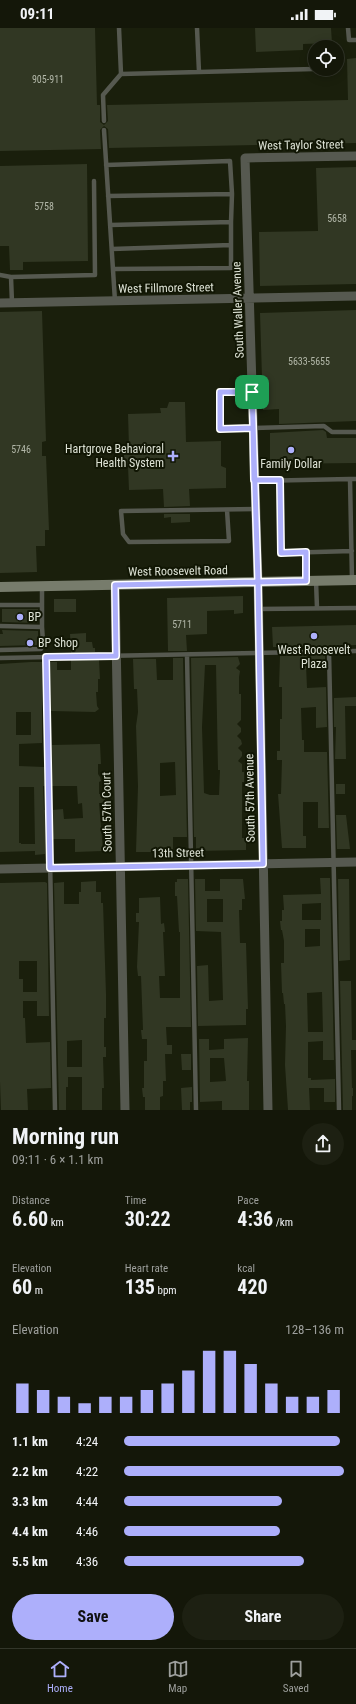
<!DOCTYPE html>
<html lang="en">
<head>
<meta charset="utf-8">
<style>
  body { margin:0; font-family:"Roboto Condensed",sans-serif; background:#1d2012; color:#f1f3f6; height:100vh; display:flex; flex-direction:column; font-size:15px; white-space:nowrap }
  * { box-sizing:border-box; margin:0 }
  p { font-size:13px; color:#9d9f9c }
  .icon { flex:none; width:22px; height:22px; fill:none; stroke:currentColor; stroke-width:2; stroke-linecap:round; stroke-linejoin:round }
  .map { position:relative; height:1082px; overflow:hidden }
  .details { display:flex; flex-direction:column; background:#141709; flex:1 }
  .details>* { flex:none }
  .tools { position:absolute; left:308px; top:12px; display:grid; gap:8px }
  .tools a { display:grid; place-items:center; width:36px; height:36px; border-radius:50%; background:#141709; box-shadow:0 2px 10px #0003,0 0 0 1px #33362a; font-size:20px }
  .pin { position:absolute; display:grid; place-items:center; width:34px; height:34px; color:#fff; margin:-17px; border-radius:8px; box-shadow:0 2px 6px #0006 }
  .round { display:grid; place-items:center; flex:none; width:42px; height:42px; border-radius:21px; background:#1d2012 }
  .summary { display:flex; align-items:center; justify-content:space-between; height:68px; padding:0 12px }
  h1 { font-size:22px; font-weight:700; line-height:30px }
  .metrics { display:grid; grid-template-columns:repeat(3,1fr); gap:6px; height:68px; padding:4px 12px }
  .metrics div { display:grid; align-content:center }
  .metrics b { font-size:20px; font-weight:700 }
  .metrics small { font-size:11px; font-weight:400 }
  .metrics p { font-size:11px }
  .chart { height:112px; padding:8px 12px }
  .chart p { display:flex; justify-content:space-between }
  .chart svg { width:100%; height:72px; margin-top:4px; stroke:#adaffb; stroke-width:6 }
  .button { display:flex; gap:8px; margin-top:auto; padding:8px 12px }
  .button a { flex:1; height:46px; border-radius:24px; background:#adaffb; color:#111; font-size:16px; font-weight:700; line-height:46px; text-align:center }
  .button a+a { background:#1d2012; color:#f1f3f6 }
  ul { padding:0 12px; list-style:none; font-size:13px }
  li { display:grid; grid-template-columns:64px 48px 1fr; align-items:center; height:30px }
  li i { height:10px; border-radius:5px; background:#adaffb }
  .status { display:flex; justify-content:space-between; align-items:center; height:28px; padding:0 20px; background:#141709; direction:ltr }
  .status svg { height:11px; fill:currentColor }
  .dock { display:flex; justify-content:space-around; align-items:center; height:56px; border-top:1px solid #33362a; background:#141709; font-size:11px; color:#9d9f9c }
  .dock a { display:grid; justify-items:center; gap:2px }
  .dock .active { color:#adaffb }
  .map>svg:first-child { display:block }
  .building { fill:#313723; fill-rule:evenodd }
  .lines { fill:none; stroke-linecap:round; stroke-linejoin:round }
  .lane { stroke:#565950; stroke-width:4.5 }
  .street { stroke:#565950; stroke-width:9 }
  .secondary { stroke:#777c6c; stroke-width:10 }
  .route-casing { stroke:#fff; stroke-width:8 }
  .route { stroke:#adaffb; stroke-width:5 }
  .poi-dot { fill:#adaffb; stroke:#111604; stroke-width:1.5 }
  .labels { text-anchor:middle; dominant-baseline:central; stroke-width:4; stroke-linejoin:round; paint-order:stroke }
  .number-label { font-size:10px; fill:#b2b7a8 }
  .street-label { font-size:12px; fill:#dde2d5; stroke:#111604 }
  .poi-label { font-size:12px; fill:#dde2d5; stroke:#111604 }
</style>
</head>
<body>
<div class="status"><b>09:11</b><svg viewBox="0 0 49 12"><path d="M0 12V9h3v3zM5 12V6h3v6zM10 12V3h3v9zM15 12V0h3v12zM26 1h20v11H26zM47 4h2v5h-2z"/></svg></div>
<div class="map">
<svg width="356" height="1082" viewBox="0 0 356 1082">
  <rect width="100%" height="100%" fill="#1a1f0c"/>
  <path class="building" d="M0,0H95L97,77H100V94L104,97L108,93L107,77L348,72L347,31L356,30V115L109,120L108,101L104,98L100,102L101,121L0,123Z
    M255,0H331L332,15L303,16V22L256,24Z
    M87,136L88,233L23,234V242H10L9,218H0V138Z
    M356,139V256L260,258L259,204L318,203L316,140Z
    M356,282V393L279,396V381L263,382L260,285Z
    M42,283L46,413L42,414V428H46L49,502H45V518H36L37,544L0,545V284Z
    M169,374H185L186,414L221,413V438L226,440V460L189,461L190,478L164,479L163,461L129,462L128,438L124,434V421L129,419L128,386L161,385L160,380H167Z
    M323,402L326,404L327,410H356V435L270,436V405Z
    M164,486H190V494L171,495V489L164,490Z
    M243,568V585L234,586V582L207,583V606L186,607L187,623H168L167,570Z
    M54,571H76V584H54Z
    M2,581H38V595L2,594Z
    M356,597V617L280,621V619H273L272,599Z
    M2,602L38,603V617L0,618V606H3Z
    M86,605V614H92L93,620H95V624L71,625L70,606Z
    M325,627V637H306L307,660L326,659L327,699L316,700V679L301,680L302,712H304V724H327L329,800H318V774H303V808H306V820H282L278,766H281L282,732H277V723H280V691H282V659H279L280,628Z
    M238,629L240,636L236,640L240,643L239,649V666H241V692L237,696L241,700V704L237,708L241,712L242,716L238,720L242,724V728L238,733L242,736V744H244V754H242V810H246V822L196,823V809H194L191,630ZM205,637H216L218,742H220L219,767H210L204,765L202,699Z
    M173,630H183L187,809H173V824H136L138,758L136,698L138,684L137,661H134L133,631H156L157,652H173ZM175,734L176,767L160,768V735Z
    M71,632H99L100,651H98V664H96L97,678L99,681L95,684L51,683L50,634H57V642H71Z
    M31,634H42V715L19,716V738L44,739L45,758H43L44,782H45V826L35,827V823L0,824V636ZM16,684H31V707H16ZM19,759H34L35,816H21V815H19Z
    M356,669V678H345L346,731H335L336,699H334V670Z
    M100,716L101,736H98V746L100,749L101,753L99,754V766H105V775H99L103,823L75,824V811H53V782L63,781L64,791L83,790L82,775L78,776L77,758H52V717Z
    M336,756H345V766H336Z
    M336,787H346L350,821H337Z
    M320,850H330L334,1032H323V1013L308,1014V1050H311V1052L335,1051V1074H324V1060H309L310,1082H288L285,1037L286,998L285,976H284L283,965H282L281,935H284V913L282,902H281L280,893H282V882H284L283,867L321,866ZM321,875V892H302V876ZM305,901H320V918L305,919ZM322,964L323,1004H308L307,965Z
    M177,851H188L191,999H166L167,1017H172V1026H165L166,1053H163V1068L160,1069V1082H145V1069H143L142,1060H144V1033H147V1011H142L141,1002H143L141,948H138L137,939L139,894H136V885H139V870L160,869L161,896L164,895L165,904H163L165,948H159L160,970H180V904H179L177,868H175V854H177Z
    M195,851H205V863H220V851H243L245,871H242V882H239L240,915H246L248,981H246V997L198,998L197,938L208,937L209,973L223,972L221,904L196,903ZM207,871H223V894H207Z
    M338,851H349L350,932L339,933Z
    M96,853V864H101V875H103L106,966V990H104V1019H106V1029H103L104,1060H102V1082H82V1049H68V1059H66V1082H59L54,855L64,854V876H79V864H81V854ZM82,1012V1039H67V1013Z
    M45,854L47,855L49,988H37V973H23V990H25L26,1015L50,1014L51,1060L27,1061L28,1082H1L0,1053V855ZM19,933H37V964H23V951H19Z
    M340,953H351L352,1012H356V1022H351L352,1060H353V1068H352V1082H343Z
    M248,1010L247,1053H249V1082H222V1073L200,1074L199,1011H209V1022L224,1021V1011ZM210,1030H224L226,1053L210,1054Z
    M181,1026H191V1042H182Z
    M192,1059V1074H190V1082H182L181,1060Z"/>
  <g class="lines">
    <path class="lane" d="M348,0L349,12H356
      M199,44L314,41
      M121,46L199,44L197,0
      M104,93L103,67L121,46L119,0
      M104,102L115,273
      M106,137L230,133L232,166L108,168
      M110,197L231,194L232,166
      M112,221L231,217V194
      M114,241L231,240V217
      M0,247L11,249L12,275
      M11,249L95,247L94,153
      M252,364H220V401L324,398L332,404H356
      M350,451H356
      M280,452L281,525L352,523
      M255,453L350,451L352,552
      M227,482L229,513L129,514L123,506L121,483L256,481
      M306,524V553
      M316,553L317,580
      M0,577H42
      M258,581L356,580
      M0,598L42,599V559
      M0,622L41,621L43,614L42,599
      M329,624L339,1082
      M187,627L196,1082
      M46,629L55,1082
      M0,630L356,623"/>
    <path class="street" d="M0,275L356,268
      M115,557L125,1082
      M0,841L356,834
      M268,1082L258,554L245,130L356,128"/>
    <path class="secondary" d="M0,559L356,552"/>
  </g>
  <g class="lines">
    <defs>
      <path id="route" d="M252,364L258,554L115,557L116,628L46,629L50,840L263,836L258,554L306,553V524L281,525L280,452H254L253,400L220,401V364H252"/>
    </defs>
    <use href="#route" class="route-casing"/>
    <use href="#route" class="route"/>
  </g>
  <g class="poi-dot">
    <circle cx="291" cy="422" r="4"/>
    <path d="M171 422h4v4h4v4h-4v4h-4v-4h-4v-4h4z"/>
    <circle cx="20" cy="589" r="4"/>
    <circle cx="314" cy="608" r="4"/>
    <circle cx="30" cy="615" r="4"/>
  </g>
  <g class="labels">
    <g class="number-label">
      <text x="48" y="51">905-911</text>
      <text x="44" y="178">5758</text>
      <text x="337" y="190">5658</text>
      <text x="309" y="333">5633-5655</text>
      <text x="21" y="421">5746</text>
      <text x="182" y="596">5711</text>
    </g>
    <g class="street-label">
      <text transform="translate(301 117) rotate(-1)">West Taylor Street</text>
      <text transform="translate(166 260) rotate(-1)">West Fillmore Street</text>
      <text transform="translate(238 282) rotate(-92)">South Waller Avenue</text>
      <text transform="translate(178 543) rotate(-1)">West Roosevelt Road</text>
      <text transform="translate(250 770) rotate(-91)">South 57th Avenue</text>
      <text transform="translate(107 784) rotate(-91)">South 57th Court</text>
      <text transform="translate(178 825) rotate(-1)">13th Street</text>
    </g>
    <g class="poi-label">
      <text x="164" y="421" text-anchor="end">Hartgrove Behavioral<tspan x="164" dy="14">Health System</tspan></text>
      <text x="291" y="436">Family Dollar</text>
      <text x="28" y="589" text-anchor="start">BP</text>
      <text x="38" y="615" text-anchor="start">BP Shop</text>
      <text x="314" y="622">West Roosevelt<tspan x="314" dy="14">Plaza</tspan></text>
    </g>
  </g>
</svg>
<div class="tools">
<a><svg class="icon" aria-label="locate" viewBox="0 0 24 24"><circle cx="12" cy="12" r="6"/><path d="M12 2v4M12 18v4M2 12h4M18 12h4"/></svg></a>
</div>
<div class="pin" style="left:252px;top:364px;background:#1e9e55"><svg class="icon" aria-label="arrive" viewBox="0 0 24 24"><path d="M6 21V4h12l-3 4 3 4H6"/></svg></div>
</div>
<section class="details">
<div class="summary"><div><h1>Morning run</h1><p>09:11 · 6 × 1.1 km</p></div><a class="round"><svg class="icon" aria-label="share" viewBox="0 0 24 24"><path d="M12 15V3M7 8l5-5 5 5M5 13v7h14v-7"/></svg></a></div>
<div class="metrics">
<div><p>Distance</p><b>6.60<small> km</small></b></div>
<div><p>Time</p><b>30:22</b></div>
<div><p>Pace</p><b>4:36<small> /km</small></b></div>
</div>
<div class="metrics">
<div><p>Elevation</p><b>60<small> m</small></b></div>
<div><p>Heart rate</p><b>135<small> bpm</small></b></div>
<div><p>kcal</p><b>420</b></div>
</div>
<div class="chart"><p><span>Elevation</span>128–136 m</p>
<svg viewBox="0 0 160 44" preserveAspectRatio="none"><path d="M5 44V26M15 44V30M25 44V34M35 44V38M45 44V34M55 44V34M65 44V30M75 44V26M85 44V18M95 44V6M105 44V6M115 44V14M125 44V26M135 44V34M145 44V34M155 44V30"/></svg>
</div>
<ul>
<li><b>1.1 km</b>4:24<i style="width:98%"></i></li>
<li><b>2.2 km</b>4:22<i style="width:100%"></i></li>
<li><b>3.3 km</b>4:44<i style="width:72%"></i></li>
<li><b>4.4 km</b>4:46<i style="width:71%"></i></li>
<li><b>5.5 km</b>4:36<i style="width:82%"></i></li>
</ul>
<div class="button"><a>Save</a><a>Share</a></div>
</section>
<nav class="dock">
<a class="active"><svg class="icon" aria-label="home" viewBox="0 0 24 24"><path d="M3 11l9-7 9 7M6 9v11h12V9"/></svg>Home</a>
<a><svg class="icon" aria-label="map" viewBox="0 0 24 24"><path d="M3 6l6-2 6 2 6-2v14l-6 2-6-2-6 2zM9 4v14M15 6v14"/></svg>Map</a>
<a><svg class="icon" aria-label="saved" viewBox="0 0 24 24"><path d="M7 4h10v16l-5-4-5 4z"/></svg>Saved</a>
</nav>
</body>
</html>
